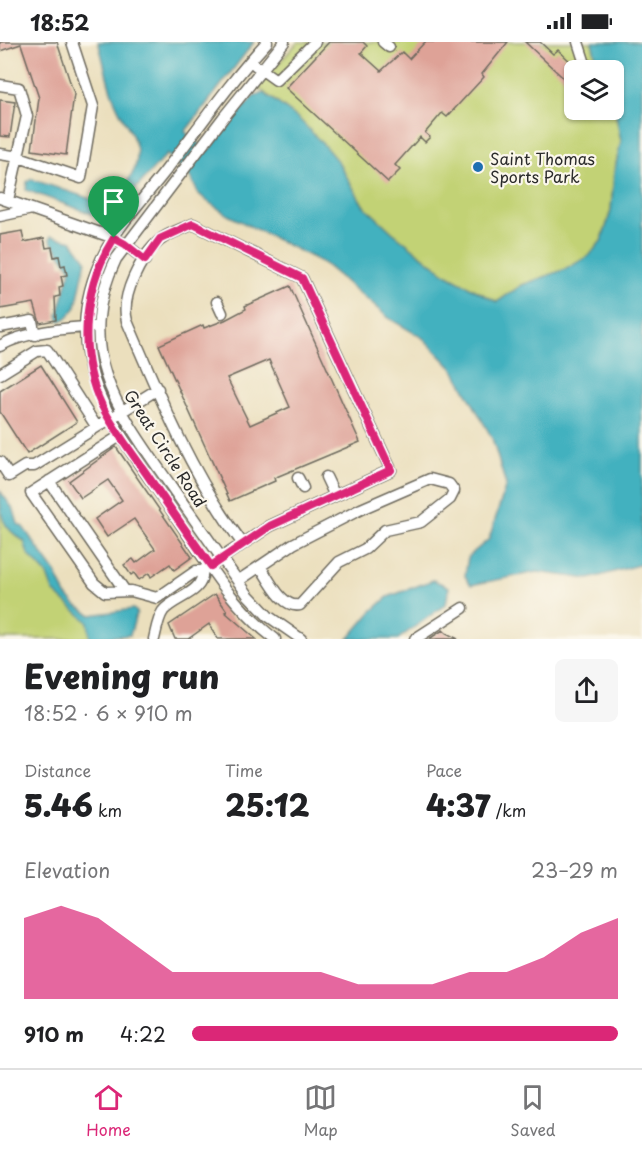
<!DOCTYPE html>
<html lang="en">
<head>
<meta charset="utf-8">
<style>
  body { margin:0; font-family:"Playpen Sans",sans-serif; background:#f6f6f6; color:#202124; height:100vh; display:flex; flex-direction:column; font-size:22px; white-space:nowrap }
  * { box-sizing:border-box; margin:0 }
  p { font-size:20px; color:#757577 }
  .icon { flex:none; width:33px; height:33px; fill:none; stroke:currentColor; stroke-width:2; stroke-linecap:round; stroke-linejoin:round }
  .map { position:relative; height:597px; overflow:hidden }
  .details { display:flex; flex-direction:column; background:#fff; flex:1 }
  .details>* { flex:none }
  .tools { position:absolute; left:564px; top:18px; display:grid; gap:12px }
  .tools a { display:grid; place-items:center; width:60px; height:60px; border-radius:9px; background:#fff; box-shadow:0 2px 4px #0004; font-size:30px }
  .pin { position:absolute; display:grid; place-items:center; width:51px; height:51px; color:#fff; margin:-62px -26px; border-radius:50% 50% 50% 0; rotate:-45deg; box-shadow:0 0 6px #0007 }
  .pin .icon { rotate:45deg }
  .round { display:grid; place-items:center; flex:none; width:63px; height:63px; border-radius:9px; background:#f6f6f6 }
  .headline { display:flex; align-items:center; justify-content:space-between; height:102px; padding:0 24px }
  h1 { font-size:33px; font-weight:800; line-height:45px }
  .stats { display:grid; grid-template-columns:repeat(3,1fr); gap:9px; height:102px; padding:6px 24px }
  .stats div { display:grid; align-content:center }
  .stats b { font-size:30px; font-weight:800 }
  .stats small { font-size:16px; font-weight:400 }
  .stats p { font-size:16px }
  .chart { height:168px; padding:12px 24px }
  .chart p { display:flex; justify-content:space-between }
  .chart svg { width:100%; height:108px; margin-top:6px; fill:#db2777; opacity:.7 }
  ul { padding:0 24px; list-style:none; font-size:20px }
  li { display:grid; grid-template-columns:96px 72px 1fr; align-items:center; height:45px }
  li i { height:15px; border-radius:8px; background:#db2777 }
  .status { display:flex; justify-content:space-between; align-items:center; height:42px; padding:0 30px; background:#fff; direction:ltr }
  .status svg { height:16px; fill:currentColor }
  .tabs { display:flex; justify-content:space-around; align-items:center; height:84px; border-top:2px solid #e0e0e0; background:#fff; font-size:16px; color:#757577 }
  .tabs a { display:grid; justify-items:center; gap:3px }
  .tabs .selected { color:#db2777 }
  .map>svg:first-child { display:block }
  .green { fill:#c2d274; stroke:#767e50; stroke-width:1.5 }
  .water { fill:#43b1bf; stroke:#376e75; stroke-width:1.5 }
  .building { fill:#dea297; fill-rule:evenodd }
  .lines { fill:none; stroke-linecap:round; stroke-linejoin:round }
  .minor-casing { stroke:#6e6a5e; stroke-width:13 }
  .minor { stroke:#fff; stroke-width:10 }
  .route-casing { stroke:#fff; stroke-width:12 }
  .route { stroke:#db2777; stroke-width:8 }
  .poi-dot { fill:#1f6fb2; stroke:#fbf7ec; stroke-width:2 }
  .labels { text-anchor:middle; dominant-baseline:central; stroke-width:4.5; stroke-linejoin:round; paint-order:stroke }
  .poi-label { font-size:16px; fill:#2b2b2b; stroke:#fbf7ec; text-anchor:start }
  .street-label { font-size:16px; fill:#2b2b2b; stroke:#fbf7ec }
</style>
</head>
<body>
<div class="status"><b>18:52</b><svg viewBox="0 0 49 12"><path d="M0 12V9h3v3zM5 12V6h3v6zM10 12V3h3v9zM15 12V0h3v12zM26 1h20v11H26zM47 4h2v5h-2z"/></svg></div>
<div class="map">
<svg width="642" height="597" viewBox="0 0 642 597">
  <rect width="100%" height="100%" fill="#fbf7ec"/>
  <filter id="ink" filterUnits="userSpaceOnUse"><feTurbulence type="fractalNoise" baseFrequency=".0167" numOctaves="2"/><feDisplacementMap in="SourceGraphic" scale="12" xChannelSelector="R" yChannelSelector="G"/><feConvolveMatrix kernelMatrix="1 2 1 2 8 2 1 2 1" color-interpolation-filters="sRGB"/></filter>
  <filter id="wash" filterUnits="userSpaceOnUse"><feTurbulence type="fractalNoise" baseFrequency=".008" numOctaves="4" result="noise"/><feDisplacementMap in="SourceGraphic" scale="24" xChannelSelector="R" yChannelSelector="G"/><feGaussianBlur stdDeviation="1.35" result="paint"/><feColorMatrix in="noise" values="0 0 0 0 0 0 0 0 0 0 0 0 0 0 0 0 0 1.4 0 .05"/><feComposite in="paint" operator="in"/></filter>
  <g filter="url(#wash)">
    <rect width="100%" height="100%" fill="#ebdfbd"/>
    <path class="green" d="M298,0H592L599,28H574V68H614V64L621,99L614,131L611,169L602,198L589,214L566,228L522,243L497,260L444,231L392,190L363,163L338,120L299,77L257,45Z
      M0,458L59,550L94,581L105,597H0Z"/>
    <path class="water" d="M98,0H254L185,90L208,109L253,55L264,51L299,77L323,102L338,120L363,163L392,190L444,231L497,260L522,243L566,227L589,214L602,198L611,169L614,131L621,99L614,64V28H599L592,0H642V522L589,537L537,530L471,543L465,534L468,515L489,497L506,443L492,396L454,328L423,296L390,277L323,221L228,173L207,159L198,151L191,136L167,112L110,175L92,172L26,148L27,140L31,137L106,162C114,159 120,150 125,143C154,107 124,88 113,54C106,36 104,18 98,0Z
      M51,194L72,199L86,218L76,265L67,276L60,279L58,273L71,227L50,198Z
      M0,449L14,468L18,482L23,485L55,530L66,553L77,564L91,573L133,567L137,570L130,593L90,597L88,580L53,549L47,533L28,512L24,499C1,485 0,474 0,449Z
      M433,538L449,545L446,562L398,597H348L371,570L388,555Z"/>
    <g id="blocks">
      <path class="building" d="M0,0H57L74,52L66,113L32,108L39,56L21,2L0,9Z
        M329,0H363L367,4L361,11L381,29L402,10L409,17L425,0H508L482,32L484,35L447,75L442,71L425,91L430,95L425,100L420,95L395,123L400,128L388,140L286,46Z
        M525,0H540L553,12L558,8L574,23L570,27L574,31V46Z
        M0,58L15,60L10,95L0,94Z
        M22,189L24,200L44,196L46,206L52,205L54,215L59,214L61,224L65,223L67,233L61,234L63,244L59,245L60,254L55,255L56,278L40,281L34,261L0,267V193Z
        M290,244L360,400L274,436L275,439L230,459L159,303L203,283L204,286L225,278L246,267L245,264ZM269,318L290,365L250,383L227,336Z
        M41,323L77,380L27,412L0,370V349Z
        M116,405L192,515L174,528L170,522L151,535L149,531L139,538L134,531L131,533L124,523L133,517L136,521L155,507L134,477L107,495L95,477L122,458L108,438L81,456L69,439Z
        M215,552L227,569L225,570L256,597H218L209,582L188,597H175L169,583Z
        M443,588L446,591L458,597H429Z"/>
    </g>
  </g>
  <g filter="url(#ink)">
    <use href="#blocks" fill-opacity="0" stroke="#6e6a5e" stroke-width="1.5"/>
    <g class="lines">
      <defs>
        <path id="minor" d="M267,0C229,41 197,88 163,132C144,156 121,180 106,208C53,309 110,380 166,460C199,507 228,562 275,597
          M284,0L223,76L116,217C71,310 120,371 171,444C196,480 222,517 248,553L268,574L301,597
          M383,0L389,5
          M578,0L587,28
          M255,23L276,38L315,0
          M0,43L19,46L27,74L8,158
          M0,112L19,115L81,136L93,64L72,0
          M0,156L114,196L125,202L145,218
          M0,174L32,167
          M217,260L222,271
          M0,285L32,279L35,293
          M0,304C21,291 68,285 93,285
          M0,332L37,309L47,308L96,384
          M120,394L31,451L94,541L105,550L131,549L157,556L196,529H202L270,484L391,428L302,236L193,182C183,187 168,191 159,199C141,215 120,254 127,279C159,354 193,436 243,502
          M0,420L9,434L25,424H34L158,347
          M326,435L335,454
          M298,436L303,446
          M49,439L125,549
          M238,539L293,502L361,467L430,437L449,442L454,449L450,457L421,480L385,488L365,507L339,520L300,563C282,567 269,537 260,524
          M154,597C156,589 158,576 163,569C174,555 205,551 202,529
          M415,597L463,566"/>
      </defs>
      <use href="#minor" class="minor-casing"/>
      <use href="#minor" class="minor"/>
    </g>
  </g>
  <g class="lines" filter="url(#ink)">
    <defs>
      <path id="route" d="M193,182L302,236L391,428L270,484L211,524C190,495 170,466 150,437C134,413 115,390 102,364C77,311 83,245 114,196L125,202L145,218L160,197Z"/>
    </defs>
    <use href="#route" class="route-casing"/>
    <use href="#route" class="route"/>
  </g>
  <circle class="poi-dot" cx="478" cy="125" r="6"/>
  <g class="labels">
    <g class="poi-label">
      <text x="490" y="116">Saint Thomas<tspan x="490" dy="18">Sports Park</tspan></text>
    </g>
    <g class="street-label">
      <text transform="translate(166 406) rotate(57)">Great Circle Road</text>
    </g>
  </g>
</svg>
<div class="tools">
<a><svg class="icon" aria-label="layers" viewBox="0 0 24 24"><path d="M12 4l9 5-9 5-9-5zM3 14l9 5 9-5"/></svg></a>
</div>
<div class="pin" style="left:114px;top:196px;background:#1e9e55"><svg class="icon" aria-label="arrive" viewBox="0 0 24 24"><path d="M6 21V4h12l-3 4 3 4H6"/></svg></div>
</div>
<section class="details">
<div class="headline"><div><h1>Evening run</h1><p>18:52 · 6 × 910 m</p></div><a class="round"><svg class="icon" aria-label="share" viewBox="0 0 24 24"><path d="M12 15V3M7 8l5-5 5 5M5 13v7h14v-7"/></svg></a></div>
<div class="stats">
<div><p>Distance</p><b>5.46<small> km</small></b></div>
<div><p>Time</p><b>25:12</b></div>
<div><p>Pace</p><b>4:37<small> /km</small></b></div>
</div>
<div class="chart"><p><span>Elevation</span>23–29 m</p>
<svg viewBox="0 0 160 44" preserveAspectRatio="none"><path d="M0 44V11L10 6L20 11L30 22L40 33L50 33L60 33L70 33L80 33L90 38L100 38L110 38L120 33L130 33L140 27L150 17L160 11V44z"/></svg>
</div>
<ul>
<li><b>910 m</b>4:22<i style="width:100%"></i></li>
</ul>
</section>
<nav class="tabs">
<a class="selected"><svg class="icon" aria-label="home" viewBox="0 0 24 24"><path d="M3 11l9-7 9 7M6 9v11h12V9"/></svg>Home</a>
<a><svg class="icon" aria-label="map" viewBox="0 0 24 24"><path d="M3 6l6-2 6 2 6-2v14l-6 2-6-2-6 2zM9 4v14M15 6v14"/></svg>Map</a>
<a><svg class="icon" aria-label="saved" viewBox="0 0 24 24"><path d="M7 4h10v16l-5-4-5 4z"/></svg>Saved</a>
</nav>
</body>
</html>
